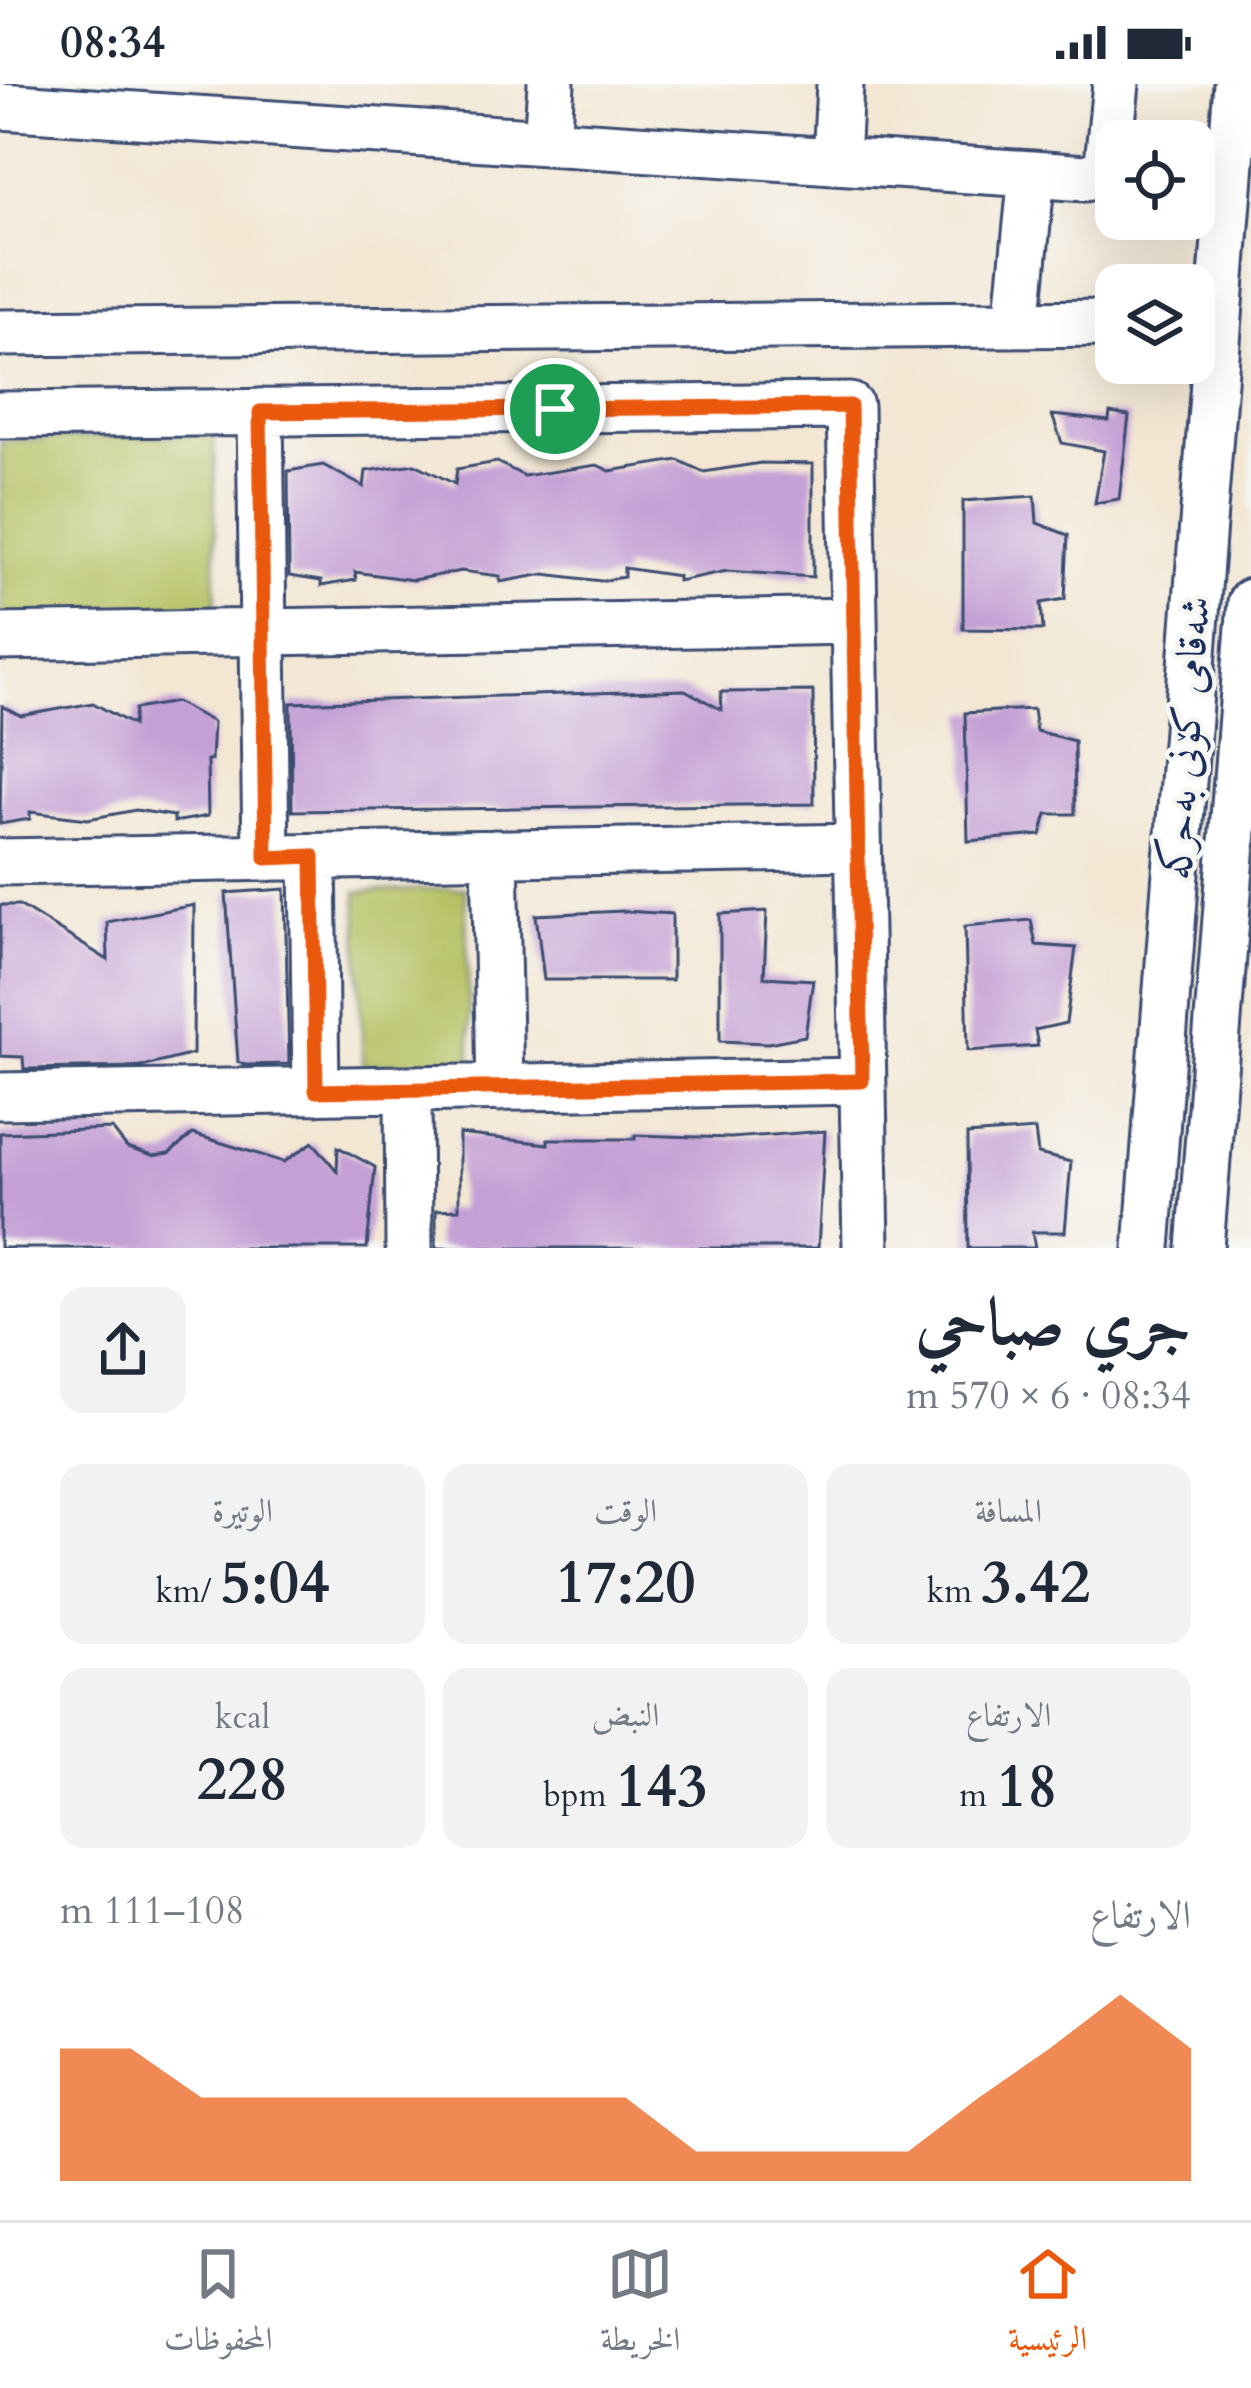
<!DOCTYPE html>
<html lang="ar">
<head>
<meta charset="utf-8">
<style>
  body { margin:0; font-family:Cardo,Amiri,serif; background:#f2f2f3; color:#1f2937; direction:rtl; height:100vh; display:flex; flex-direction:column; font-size:45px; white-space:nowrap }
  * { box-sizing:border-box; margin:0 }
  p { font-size:39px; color:#747a83 }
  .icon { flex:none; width:66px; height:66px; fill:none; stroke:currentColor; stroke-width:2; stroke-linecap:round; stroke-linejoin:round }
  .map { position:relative; height:1164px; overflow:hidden; direction:ltr }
  .panel { display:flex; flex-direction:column; background:#fff; flex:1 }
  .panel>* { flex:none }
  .buttons { position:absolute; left:1095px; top:36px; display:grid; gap:24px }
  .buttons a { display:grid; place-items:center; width:120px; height:120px; border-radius:24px; background:#fff; box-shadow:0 12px 48px #0002; font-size:60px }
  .pin { position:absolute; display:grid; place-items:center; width:102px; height:102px; color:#fff; margin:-51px; border:6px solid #fff; border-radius:50%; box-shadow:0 3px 12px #0007 }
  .round { display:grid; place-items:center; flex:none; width:126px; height:126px; border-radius:24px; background:#f2f2f3 }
  .head { display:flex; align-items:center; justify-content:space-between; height:204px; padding:0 60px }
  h1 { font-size:66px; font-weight:700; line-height:90px }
  .metrics { display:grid; grid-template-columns:repeat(3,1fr); gap:18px; height:204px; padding:12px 60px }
  .metrics div { display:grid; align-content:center; border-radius:24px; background:#f2f2f3; text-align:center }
  .metrics b { font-size:60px; font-weight:700 }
  .metrics small { font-size:33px; font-weight:400 }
  .metrics p { font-size:33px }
  .chart { height:336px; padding:24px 60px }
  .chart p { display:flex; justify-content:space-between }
  .chart svg { width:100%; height:216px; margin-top:12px; fill:#ea580c; opacity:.7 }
  .status { display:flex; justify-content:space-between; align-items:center; height:84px; padding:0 60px; background:#fff; direction:ltr }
  .status svg { height:33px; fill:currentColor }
  .tab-bar { display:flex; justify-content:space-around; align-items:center; height:168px; border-top:3px solid #e0e1e3; background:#fff; font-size:33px; color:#747a83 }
  .tab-bar a { display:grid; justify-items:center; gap:6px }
  .tab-bar .selected { color:#ea580c }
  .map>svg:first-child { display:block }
  .green { fill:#b5c162; stroke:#687860; stroke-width:3 }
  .building { fill:#c5a0d6 }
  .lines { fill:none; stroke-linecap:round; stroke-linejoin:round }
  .minor-casing { stroke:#3b4b70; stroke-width:51 }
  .minor { stroke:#fff; stroke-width:45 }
  .route-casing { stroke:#fff; stroke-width:24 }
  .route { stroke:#ea580c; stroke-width:15 }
  .labels { text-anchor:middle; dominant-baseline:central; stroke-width:9; stroke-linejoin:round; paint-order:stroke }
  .street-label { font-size:42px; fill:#1b2f5e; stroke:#f6f6f2 }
</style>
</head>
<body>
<div class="status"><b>08:34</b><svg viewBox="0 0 49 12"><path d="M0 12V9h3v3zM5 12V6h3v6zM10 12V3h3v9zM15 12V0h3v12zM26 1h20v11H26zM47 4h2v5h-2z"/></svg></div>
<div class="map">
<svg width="1251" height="1164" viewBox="0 0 1251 1164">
  <rect width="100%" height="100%" fill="#f6f6f2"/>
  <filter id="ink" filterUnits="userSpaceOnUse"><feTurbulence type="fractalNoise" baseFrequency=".00833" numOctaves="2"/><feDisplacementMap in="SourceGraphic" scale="24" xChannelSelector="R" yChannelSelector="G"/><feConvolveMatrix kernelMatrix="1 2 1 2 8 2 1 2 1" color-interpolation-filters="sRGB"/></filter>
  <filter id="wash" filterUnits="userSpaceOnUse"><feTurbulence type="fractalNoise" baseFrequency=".004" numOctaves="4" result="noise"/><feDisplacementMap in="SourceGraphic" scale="48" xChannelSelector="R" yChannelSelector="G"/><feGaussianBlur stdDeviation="2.7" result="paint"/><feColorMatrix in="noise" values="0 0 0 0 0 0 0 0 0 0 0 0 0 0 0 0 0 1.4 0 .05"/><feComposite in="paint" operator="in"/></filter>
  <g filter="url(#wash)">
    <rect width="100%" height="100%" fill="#f3e7d4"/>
    <path class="green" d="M214,350L216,531L2,532L1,357Z
      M465,804L471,978L363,981L357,808Z"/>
    <g id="blocks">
      <path class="building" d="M1110,329L1129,332L1119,415L1095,419L1104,367L1062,359L1052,331L1109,337Z
        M678,376L704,388L761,379L813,380V493L727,487L678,497V492L624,484V493L601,497L545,490L500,498V492L461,487L413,496L355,488L356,496L321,502V497L289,492L288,387L323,381L364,403L366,387L415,380L455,400L457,385L497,378L524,392L597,381L610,387Z
        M1035,412L1037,439L1068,451L1065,515L1041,519L1043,546L963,545V417Z
        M685,606L722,626L721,608L813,607L814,720L292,727L291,619Z
        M176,618L213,638L211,676H207L208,732L174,738V732L136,726L88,735L30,728V735L0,740L2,622L21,632L93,619L133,641L135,625Z
        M1033,625L1036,647L1074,657L1075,730H1047L1041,751L968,757L965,629Z
        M285,805L289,980L245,981L238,978L226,809Z
        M0,821H19L108,876L107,838L194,821L193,970L141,983L24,985L23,973L0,972Z
        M624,827L672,830V896H544L536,831Z
        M767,827L764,893L813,896L805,952L768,959L720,957V830Z
        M1031,836L1036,861L1076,864L1066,939L1035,946L1038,962L968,967L965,842Z
        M112,1045L127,1064L153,1072L169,1070L193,1050L284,1078L313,1058L337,1087L338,1063L375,1083L367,1164H0V1049Z
        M1035,1046L1038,1070L1071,1078L1065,1148H1032L1035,1164H968L967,1051Z
        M825,1047L818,1164H436V1126L459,1125V1050L548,1060V1055H635V1051L731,1054Z"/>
    </g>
  </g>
  <g filter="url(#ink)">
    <use href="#blocks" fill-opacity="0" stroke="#3b4b70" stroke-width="3"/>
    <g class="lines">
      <defs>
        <path id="minor" d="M0,22L1032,90L1017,240
          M547,58L551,0
          M836,76L840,0
          M1032,90L1085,94L1107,88L1116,0
          M0,249L1116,239
          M260,328L266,774
          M0,331L850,322L866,1164
          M0,553L854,537
          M495,769L500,1004
          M313,773L316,1007
          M0,778L858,763
          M408,1005L409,1164
          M0,1012L862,997
          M1147,1164L1237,0
          M1200,1164L1251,518"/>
      </defs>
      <use href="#minor" class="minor-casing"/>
      <use href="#minor" class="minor"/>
    </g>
  </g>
  <g class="lines" filter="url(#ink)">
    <defs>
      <path id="route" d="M850,322L862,997L316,1007L313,772L266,774L260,328Z"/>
    </defs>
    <use href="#route" class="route-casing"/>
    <use href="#route" class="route"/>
  </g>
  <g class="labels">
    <g class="street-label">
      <text transform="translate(1186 654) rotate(-86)">شەقامی کۆنی بەحرکە</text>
    </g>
  </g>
</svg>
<div class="buttons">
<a><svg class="icon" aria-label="locate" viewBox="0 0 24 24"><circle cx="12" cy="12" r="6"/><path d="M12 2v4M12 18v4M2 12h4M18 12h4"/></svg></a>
<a><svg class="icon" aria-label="layers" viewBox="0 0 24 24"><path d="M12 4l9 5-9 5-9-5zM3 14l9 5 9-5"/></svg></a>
</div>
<div class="pin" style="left:555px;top:325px;background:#1e9e55"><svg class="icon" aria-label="arrive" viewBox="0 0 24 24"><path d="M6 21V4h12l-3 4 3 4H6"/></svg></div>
</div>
<section class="panel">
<div class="head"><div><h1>جري صباحي</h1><p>08:34 · 6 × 570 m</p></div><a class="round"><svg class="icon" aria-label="share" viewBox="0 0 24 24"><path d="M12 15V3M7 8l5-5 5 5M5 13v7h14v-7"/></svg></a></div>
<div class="metrics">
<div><p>المسافة</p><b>3.42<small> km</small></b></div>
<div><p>الوقت</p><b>17:20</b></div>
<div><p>الوتيرة</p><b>5:04<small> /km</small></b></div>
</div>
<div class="metrics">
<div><p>الارتفاع</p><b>18<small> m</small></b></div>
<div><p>النبض</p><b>143<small> bpm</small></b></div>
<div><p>kcal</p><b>228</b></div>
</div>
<div class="chart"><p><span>الارتفاع</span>108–111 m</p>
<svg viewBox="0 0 160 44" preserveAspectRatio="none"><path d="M0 44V17L10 17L20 27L30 27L40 27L50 27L60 27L70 27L80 27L90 38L100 38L110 38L120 38L130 27L140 17L150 6L160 17V44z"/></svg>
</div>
</section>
<nav class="tab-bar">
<a class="selected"><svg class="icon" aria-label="home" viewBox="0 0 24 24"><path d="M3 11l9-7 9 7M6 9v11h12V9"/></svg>الرئيسية</a>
<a><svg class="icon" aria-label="map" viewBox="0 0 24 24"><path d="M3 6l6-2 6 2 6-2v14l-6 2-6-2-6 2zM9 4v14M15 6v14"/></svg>الخريطة</a>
<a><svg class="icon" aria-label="saved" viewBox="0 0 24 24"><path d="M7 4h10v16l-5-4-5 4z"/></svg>المحفوظات</a>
</nav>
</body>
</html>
